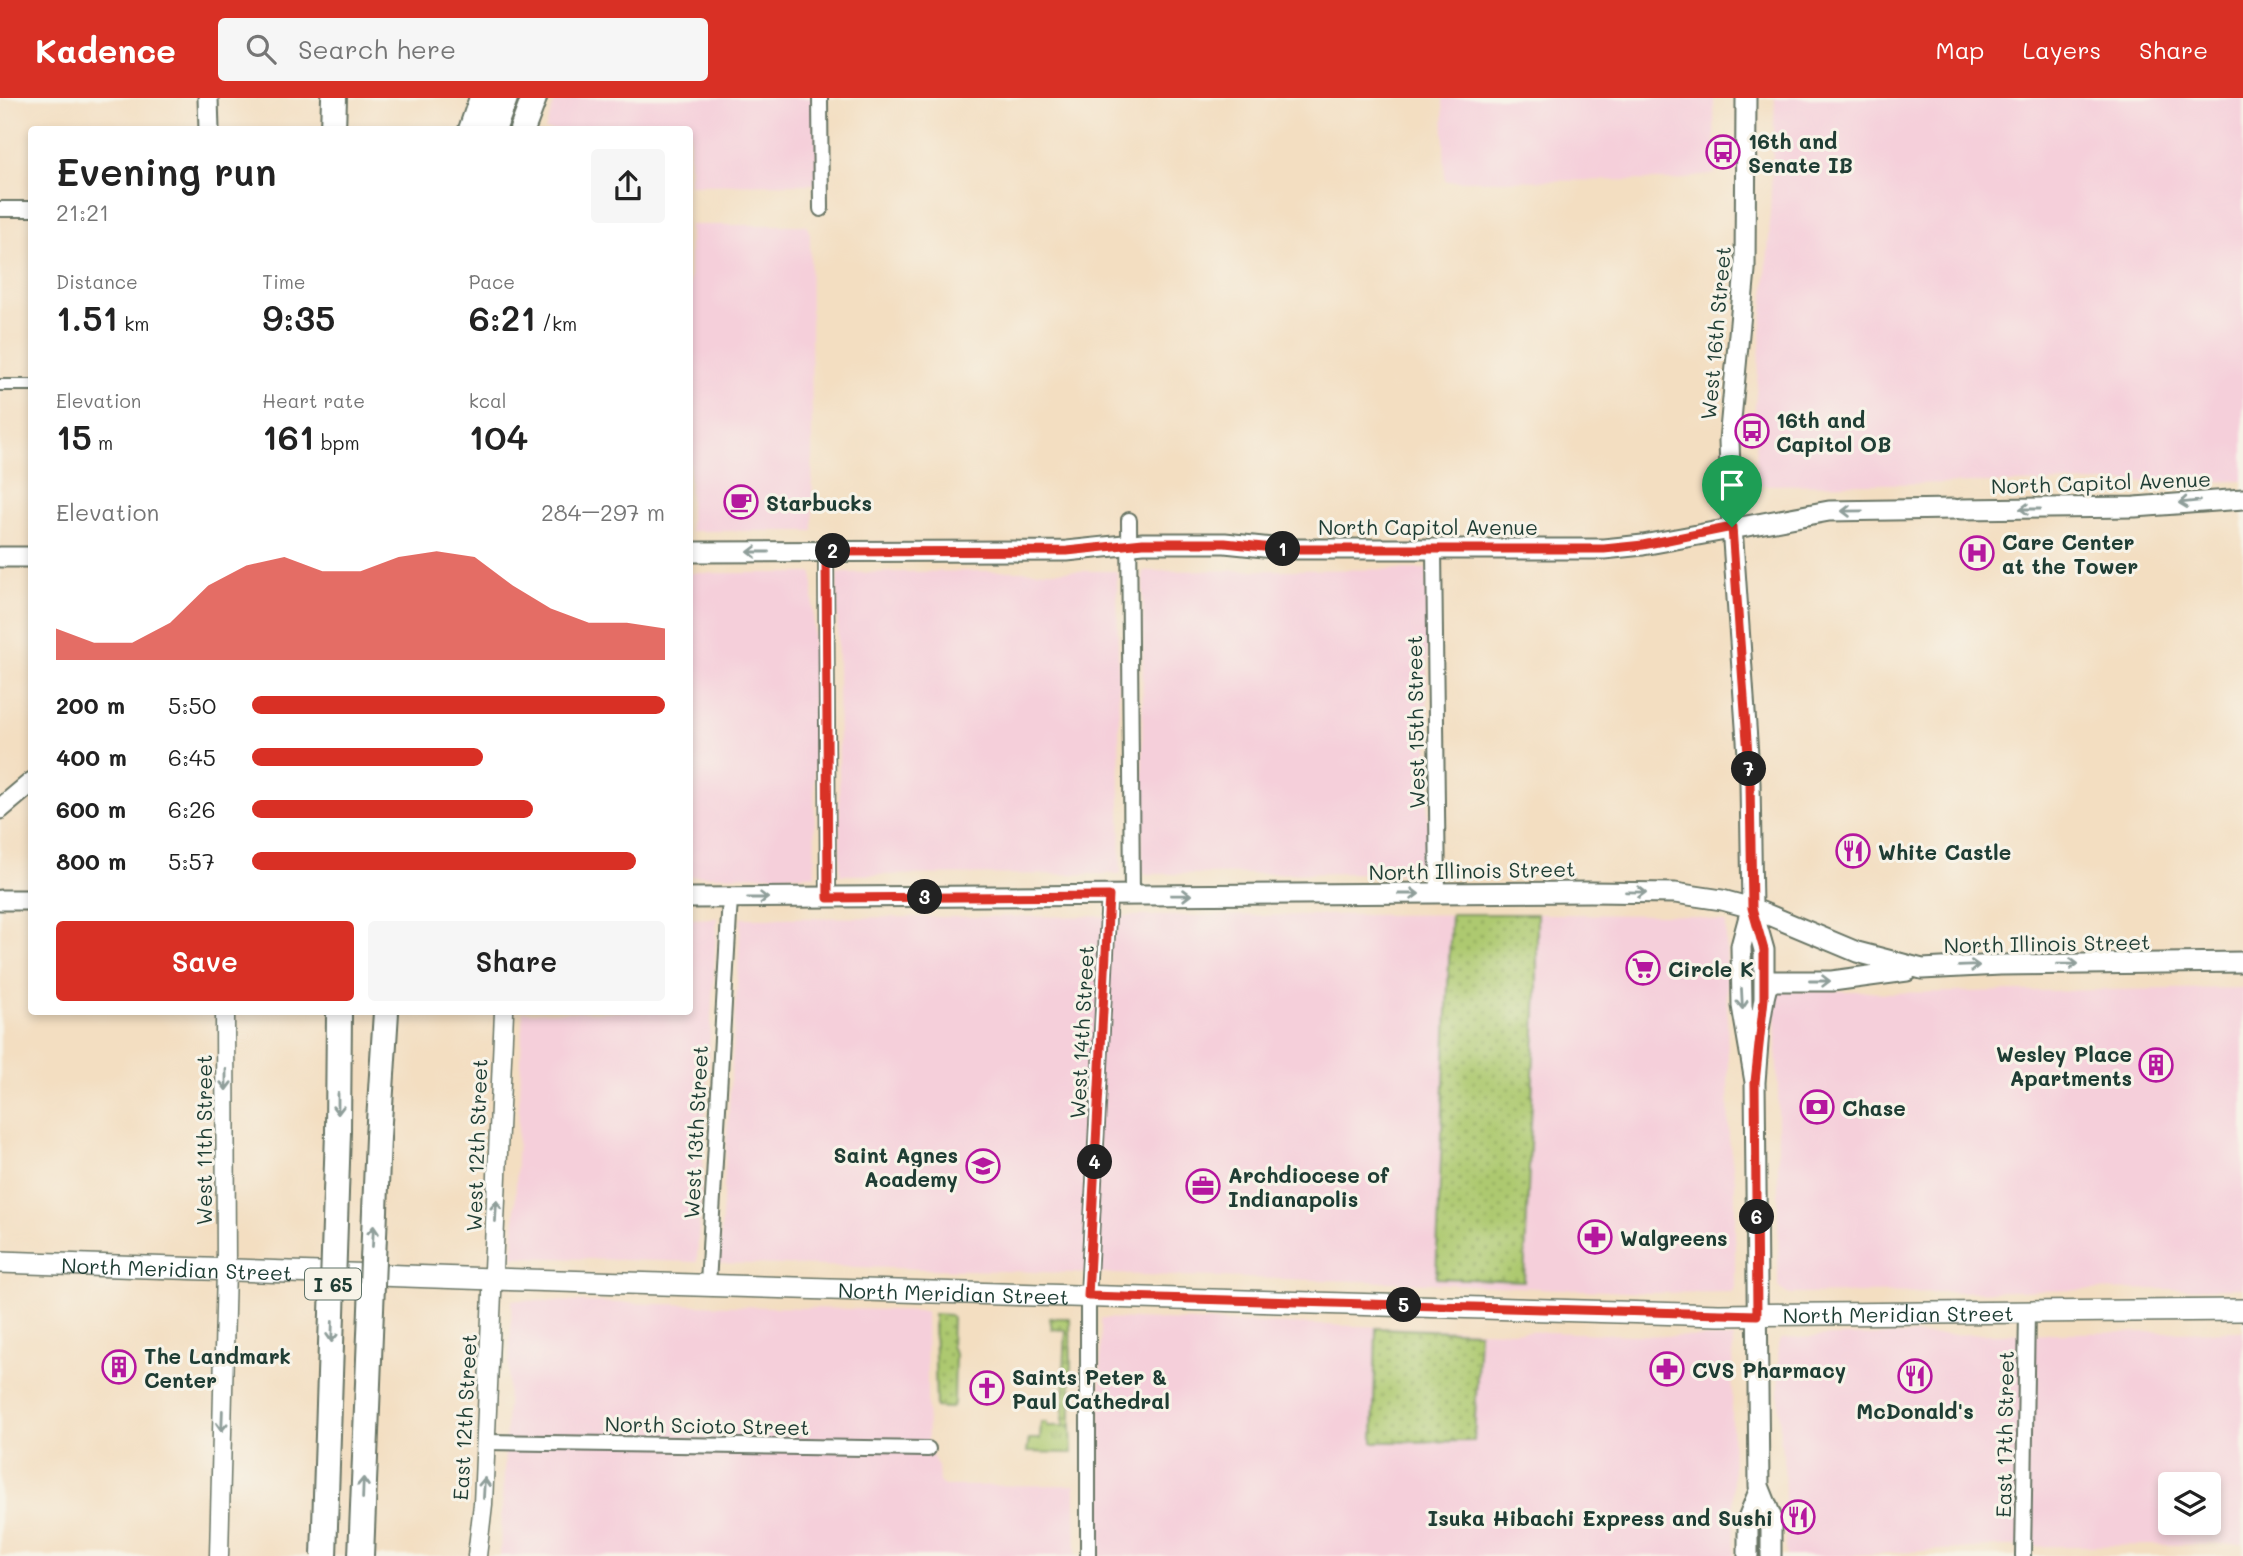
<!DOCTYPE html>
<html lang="en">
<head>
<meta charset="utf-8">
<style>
  body { margin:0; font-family:Mali,sans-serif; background:#f6f6f6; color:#222; height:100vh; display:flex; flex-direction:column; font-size:26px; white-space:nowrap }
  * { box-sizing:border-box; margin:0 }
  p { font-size:23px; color:#767676 }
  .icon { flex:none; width:38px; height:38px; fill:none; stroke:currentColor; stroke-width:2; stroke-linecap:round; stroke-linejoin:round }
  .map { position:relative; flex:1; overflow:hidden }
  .drawer { position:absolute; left:28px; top:28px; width:665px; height:889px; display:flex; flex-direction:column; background:#fff; border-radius:7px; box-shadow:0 4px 10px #0003 }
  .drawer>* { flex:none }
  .controls { position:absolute; left:2158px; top:1374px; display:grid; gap:14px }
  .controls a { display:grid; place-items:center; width:63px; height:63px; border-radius:7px; background:#fff; box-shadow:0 4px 10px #0003; font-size:35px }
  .pin { position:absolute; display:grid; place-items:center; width:60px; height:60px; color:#fff; margin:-72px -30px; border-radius:50% 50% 50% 0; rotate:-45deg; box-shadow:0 0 7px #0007 }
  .pin .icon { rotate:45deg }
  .km { position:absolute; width:35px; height:35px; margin:-18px; border-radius:50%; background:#222; color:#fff; font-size:19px; line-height:35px; text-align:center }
  .round { display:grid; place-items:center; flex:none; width:74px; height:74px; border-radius:7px; background:#f6f6f6 }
  .headline { display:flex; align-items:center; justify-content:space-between; height:119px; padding:0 28px }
  h1 { font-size:38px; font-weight:600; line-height:52px }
  .figures { display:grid; grid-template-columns:repeat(3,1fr); gap:10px; height:119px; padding:7px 28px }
  .figures div { display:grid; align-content:center }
  .figures b { font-size:35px; font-weight:600 }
  .figures small { font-size:19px; font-weight:400 }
  .figures p { font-size:19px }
  .chart { height:196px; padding:14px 28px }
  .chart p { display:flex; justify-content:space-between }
  .chart svg { width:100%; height:126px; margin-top:7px; fill:#d93025; opacity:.7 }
  .primary-button { display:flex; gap:14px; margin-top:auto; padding:14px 28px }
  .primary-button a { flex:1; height:80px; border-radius:7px; background:#d93025; color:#fff; font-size:28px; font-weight:600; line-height:80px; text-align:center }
  .primary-button a+a { background:#f6f6f6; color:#222 }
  ul { padding:0 28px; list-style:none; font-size:23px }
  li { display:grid; grid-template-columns:112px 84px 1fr; align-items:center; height:52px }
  li i { height:18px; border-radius:9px; background:#d93025 }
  header { display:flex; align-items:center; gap:42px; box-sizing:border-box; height:98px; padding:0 35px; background:#d93025; color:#fff }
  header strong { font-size:33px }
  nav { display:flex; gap:38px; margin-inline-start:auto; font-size:24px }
  .search { width:490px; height:63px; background:#f6f6f6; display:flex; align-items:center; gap:18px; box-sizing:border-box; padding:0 24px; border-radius:7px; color:#767676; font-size:26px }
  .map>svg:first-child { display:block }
  .built { fill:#f5cfda; fill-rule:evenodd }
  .grass { fill:url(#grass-dots); stroke:#668352; stroke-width:2 }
  .park { fill:url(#park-tufts); stroke:#668352; stroke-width:2 }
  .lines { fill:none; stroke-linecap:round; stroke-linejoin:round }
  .pedestrian-casing { stroke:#697565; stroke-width:14 }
  .minor-casing { stroke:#697565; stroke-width:18 }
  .tertiary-casing { stroke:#697565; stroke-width:21 }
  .secondary-casing { stroke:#697565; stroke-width:23 }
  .primary-casing { stroke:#697565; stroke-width:24 }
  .motorway-casing { stroke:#697565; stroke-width:28 }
  .pedestrian { stroke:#fff; stroke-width:10 }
  .minor { stroke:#fff; stroke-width:14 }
  .tertiary { stroke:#fff; stroke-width:18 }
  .secondary { stroke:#fff; stroke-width:19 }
  .primary { stroke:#fff; stroke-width:21 }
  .motorway { stroke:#fff; stroke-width:24 }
  .motorway-bridge-casing { stroke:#697565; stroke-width:28; stroke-linecap:butt }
  .motorway-bridge { stroke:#fff; stroke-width:24 }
  .oneway { stroke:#8f9e9a }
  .route-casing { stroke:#fff; stroke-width:14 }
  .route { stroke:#d93025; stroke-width:9 }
  .labels { text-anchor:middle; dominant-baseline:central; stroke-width:6; stroke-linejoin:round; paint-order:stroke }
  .shield { fill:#f7f3e8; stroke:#60746a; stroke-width:2 }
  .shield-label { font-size:19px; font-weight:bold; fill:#1f3d34 }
  .poi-label { font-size:21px; font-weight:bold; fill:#1f3d34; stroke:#f7f3e8; text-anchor:start }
  .street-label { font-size:21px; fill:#1f3d34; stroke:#f7f3e8 }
</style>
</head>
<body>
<header>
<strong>Kadence</strong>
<div class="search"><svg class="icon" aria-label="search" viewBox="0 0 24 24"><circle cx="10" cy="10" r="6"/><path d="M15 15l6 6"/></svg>Search here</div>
<nav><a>Map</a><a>Layers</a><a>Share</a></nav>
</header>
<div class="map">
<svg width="2243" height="1458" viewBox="0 0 2243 1458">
  <defs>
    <pattern id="grass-dots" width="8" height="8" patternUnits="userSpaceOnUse" patternTransform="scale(1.75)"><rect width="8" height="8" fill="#adc970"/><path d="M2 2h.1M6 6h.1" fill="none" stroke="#8ca45d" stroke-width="1.8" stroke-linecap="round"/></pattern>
    <pattern id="park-tufts" width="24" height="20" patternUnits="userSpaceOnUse" patternTransform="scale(1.75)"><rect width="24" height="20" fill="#adc970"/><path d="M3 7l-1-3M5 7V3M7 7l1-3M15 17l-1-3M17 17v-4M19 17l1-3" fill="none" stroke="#8ca45d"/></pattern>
  </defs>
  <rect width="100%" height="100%" fill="#f7f3e8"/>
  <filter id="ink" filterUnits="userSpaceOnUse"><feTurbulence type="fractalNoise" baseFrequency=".0143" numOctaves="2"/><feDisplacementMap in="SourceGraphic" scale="14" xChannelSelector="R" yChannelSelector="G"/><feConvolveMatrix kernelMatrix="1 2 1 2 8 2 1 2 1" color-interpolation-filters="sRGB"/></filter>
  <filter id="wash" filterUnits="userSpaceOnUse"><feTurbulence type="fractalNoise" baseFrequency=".00686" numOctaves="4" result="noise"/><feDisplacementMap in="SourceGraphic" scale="28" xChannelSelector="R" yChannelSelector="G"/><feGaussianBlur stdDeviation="1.57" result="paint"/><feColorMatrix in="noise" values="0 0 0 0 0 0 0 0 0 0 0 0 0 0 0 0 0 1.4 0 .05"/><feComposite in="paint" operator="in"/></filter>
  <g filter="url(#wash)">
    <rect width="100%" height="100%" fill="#f3dec1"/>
    <path class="built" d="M556,0H820L821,86L690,87V32H545Z
      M1443,0H1714L1715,76L1676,82L1445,83Z
      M1775,0H2243V383L1757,387L1755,308L1769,141Z
      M690,127H806L810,135L813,433H690Z
      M1427,471L1428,766L1425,775L1142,776L1143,473Z
      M976,473H1117L1121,776L840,777L837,475Z
      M690,475H813L815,777L690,778Z
      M1547,816L1667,817L1690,818L1726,825L1729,1041L1735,1082V1189L1733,1194L1651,1195L1426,1185L719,1165L741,820Z
      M717,820L697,1164L513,1159L523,914H690V821Z
      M2243,890V1190L1791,1196L1782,1193L1778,1189V996L1774,893H1871L1880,895Z
      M512,1202L926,1213L928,1351L938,1368L939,1384L944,1388L1075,1387L1076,1458H500Z
      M1101,1220L1733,1240L1732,1314L1734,1458H1099Z
      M2243,1233V1446L1992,1449L1836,1458H1786L1784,1358L1780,1340L1778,1248L1781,1241L1832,1238ZM2170,1386H2208V1424H2170Z"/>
    <path class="grass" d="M1451,816H1537V889L1524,1183L1436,1180Z
      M934,1216L950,1217L952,1220L951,1248L955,1256L954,1306L951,1310L936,1309Z
      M1050,1220H1070L1071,1272L1069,1275L1064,1274L1066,1232L1052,1231Z
      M1376,1230L1479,1234L1474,1343L1373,1344Z
      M1065,1280L1071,1283V1328H1063Z"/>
    <path class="park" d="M1041,1324H1047V1328H1071L1072,1355L1027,1354L1029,1341H1040Z"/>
  </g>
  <g filter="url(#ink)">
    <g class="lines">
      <defs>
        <path id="pedestrian" d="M0,287H32"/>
        <path id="minor" d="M820,0L821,111
          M0,111H32
          M1129,422L1132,798
          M1434,451L1438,796
          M826,454L828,800
          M708,1186L730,800
          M486,1344L928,1351
          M1088,1458V1198L1109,798
          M2023,1458L2027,1214"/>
        <path id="tertiary" d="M219,1458L226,1171L225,914
          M477,1458L483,1406L504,914"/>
        <path id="secondary" d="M208,0L209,32
          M1746,0L1745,172L1729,343L1732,429L1750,685L1752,810L1764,852V901L1759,932L1755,984
          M1961,411L2135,409L2243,401
          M690,454L1067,453L1143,445H1225L1283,451H1604L1643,447L1829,413L1954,411
          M0,459H32
          M0,711L32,684
          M690,800L1590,794L1675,795L1722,802L1752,810L1857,854L1922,871L2000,867L2243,864
          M0,802H32
          M1751,811L1741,848L1742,908L1755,984L1759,1388L1771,1418V1458
          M1764,900L1767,888L1774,883H1832L1907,873
          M1748,1458V1420L1759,1393"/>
        <g id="primary">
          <path id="s1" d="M0,1164L493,1181L1719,1217L2243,1212"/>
        </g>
        <path id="motorway" d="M333,32L334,0
          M471,32L482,0
          M493,32L505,0
          M522,32L534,0
          M378,1039L386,914"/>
      </defs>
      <use href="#pedestrian" class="pedestrian-casing"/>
      <use href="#minor" class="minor-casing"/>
      <use href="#tertiary" class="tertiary-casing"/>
      <use href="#secondary" class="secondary-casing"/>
      <use href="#primary" class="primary-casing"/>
      <use href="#motorway" class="motorway-casing"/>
      <use href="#pedestrian" class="pedestrian"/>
      <use href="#minor" class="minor"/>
      <use href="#tertiary" class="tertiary"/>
      <use href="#secondary" class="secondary"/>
      <use href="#primary" class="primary"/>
      <use href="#motorway" class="motorway"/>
      <defs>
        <path id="motorway-bridge" d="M324,1458L338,1034L339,914
          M361,1458L378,1039"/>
      </defs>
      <use href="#motorway-bridge" class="motorway-bridge-casing"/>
      <use href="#motorway-bridge" class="motorway-bridge"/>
    </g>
    <defs><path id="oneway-shaft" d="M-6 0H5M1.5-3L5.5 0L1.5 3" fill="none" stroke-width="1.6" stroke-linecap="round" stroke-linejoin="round" transform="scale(1.75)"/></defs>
    <g class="oneway">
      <use href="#oneway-shaft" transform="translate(2189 404) rotate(174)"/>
      <use href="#oneway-shaft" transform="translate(2030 411) rotate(180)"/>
      <use href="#oneway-shaft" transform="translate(1852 413) rotate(179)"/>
      <use href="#oneway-shaft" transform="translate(758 454) rotate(180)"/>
      <use href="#oneway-shaft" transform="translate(1636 794) rotate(1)"/>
      <use href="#oneway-shaft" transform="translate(1409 796)"/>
      <use href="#oneway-shaft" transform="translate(1181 797) rotate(-1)"/>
      <use href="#oneway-shaft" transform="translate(758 800)"/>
      <use href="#oneway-shaft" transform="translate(2068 866) rotate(-1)"/>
      <use href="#oneway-shaft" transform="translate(1969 868) rotate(-2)"/>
      <use href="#oneway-shaft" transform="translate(1820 883)"/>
      <use href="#oneway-shaft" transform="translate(1742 901) rotate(87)"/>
      <use href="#oneway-shaft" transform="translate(226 982) rotate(90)"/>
      <use href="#oneway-shaft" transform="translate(338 1006) rotate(90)"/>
      <use href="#oneway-shaft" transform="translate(496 1113) rotate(-87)"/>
      <use href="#oneway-shaft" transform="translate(373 1138) rotate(-87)"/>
      <use href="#oneway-shaft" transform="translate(332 1234) rotate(92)"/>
      <use href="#oneway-shaft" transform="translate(222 1323) rotate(92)"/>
      <use href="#oneway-shaft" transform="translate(363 1390) rotate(-88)"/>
      <use href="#oneway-shaft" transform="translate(484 1390) rotate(-87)"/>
    </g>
  </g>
  <g class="lines" filter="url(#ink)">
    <defs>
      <path id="route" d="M1732,429L1750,685L1752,810L1764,852V901L1755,984L1757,1217L1088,1198L1109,798L828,800L826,454L1067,453L1143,445H1225L1283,451H1604L1643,447Z"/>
    </defs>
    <use href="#route" class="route-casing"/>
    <use href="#route" class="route"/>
  </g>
  <defs>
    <symbol id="bus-ring" viewBox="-11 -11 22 22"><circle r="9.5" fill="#f7f3e8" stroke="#b5179e" stroke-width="1.5"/><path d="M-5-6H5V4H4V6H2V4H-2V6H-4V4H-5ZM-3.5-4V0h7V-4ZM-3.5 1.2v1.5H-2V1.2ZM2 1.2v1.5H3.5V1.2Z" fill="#b5179e"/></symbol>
    <symbol id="cafe-ring" viewBox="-11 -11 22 22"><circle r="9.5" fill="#f7f3e8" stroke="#b5179e" stroke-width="1.5"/><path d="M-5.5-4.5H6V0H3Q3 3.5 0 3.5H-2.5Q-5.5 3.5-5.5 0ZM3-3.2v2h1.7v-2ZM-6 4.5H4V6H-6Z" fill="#b5179e"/></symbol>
    <symbol id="hospital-ring" viewBox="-11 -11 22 22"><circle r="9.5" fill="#f7f3e8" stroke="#b5179e" stroke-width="1.5"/><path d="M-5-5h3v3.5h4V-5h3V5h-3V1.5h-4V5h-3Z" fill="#b5179e"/></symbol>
    <symbol id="restaurant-ring" viewBox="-11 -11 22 22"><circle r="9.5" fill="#f7f3e8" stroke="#b5179e" stroke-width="1.5"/><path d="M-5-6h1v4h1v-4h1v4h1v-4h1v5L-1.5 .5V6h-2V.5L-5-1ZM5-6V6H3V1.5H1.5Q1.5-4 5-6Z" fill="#b5179e"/></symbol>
    <symbol id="supermarket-ring" viewBox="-11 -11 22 22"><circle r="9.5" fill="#f7f3e8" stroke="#b5179e" stroke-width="1.5"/><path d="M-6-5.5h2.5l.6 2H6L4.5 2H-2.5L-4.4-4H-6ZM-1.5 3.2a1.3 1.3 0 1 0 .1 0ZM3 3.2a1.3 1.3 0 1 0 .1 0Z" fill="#b5179e"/></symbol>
    <symbol id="building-ring" viewBox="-11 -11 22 22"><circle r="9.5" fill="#f7f3e8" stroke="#b5179e" stroke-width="1.5"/><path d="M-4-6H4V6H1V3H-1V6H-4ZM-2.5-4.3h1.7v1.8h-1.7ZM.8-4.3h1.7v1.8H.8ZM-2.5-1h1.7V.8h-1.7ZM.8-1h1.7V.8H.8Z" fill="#b5179e"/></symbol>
    <symbol id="bank-ring" viewBox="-11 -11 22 22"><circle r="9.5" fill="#f7f3e8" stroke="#b5179e" stroke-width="1.5"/><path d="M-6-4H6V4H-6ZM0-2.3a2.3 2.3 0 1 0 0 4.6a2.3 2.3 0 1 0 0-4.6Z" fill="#b5179e"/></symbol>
    <symbol id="school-ring" viewBox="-11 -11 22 22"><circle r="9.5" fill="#f7f3e8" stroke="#b5179e" stroke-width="1.5"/><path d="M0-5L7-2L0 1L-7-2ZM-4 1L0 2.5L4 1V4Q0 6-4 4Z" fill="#b5179e"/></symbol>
    <symbol id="office-ring" viewBox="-11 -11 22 22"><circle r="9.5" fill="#f7f3e8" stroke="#b5179e" stroke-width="1.5"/><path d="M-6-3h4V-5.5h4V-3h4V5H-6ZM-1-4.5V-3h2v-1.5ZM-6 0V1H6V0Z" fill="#b5179e"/></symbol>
    <symbol id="pharmacy-ring" viewBox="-11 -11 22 22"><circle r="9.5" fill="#f7f3e8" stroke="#b5179e" stroke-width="1.5"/><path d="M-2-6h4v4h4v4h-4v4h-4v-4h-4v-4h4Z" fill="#b5179e"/></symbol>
    <symbol id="church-ring" viewBox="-11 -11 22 22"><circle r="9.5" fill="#f7f3e8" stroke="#b5179e" stroke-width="1.5"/><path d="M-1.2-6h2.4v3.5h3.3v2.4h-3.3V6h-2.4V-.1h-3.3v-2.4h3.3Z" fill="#b5179e"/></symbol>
  </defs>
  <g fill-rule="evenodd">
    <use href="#bus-ring" x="1704" y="35" width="38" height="38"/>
    <use href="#bus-ring" x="1733" y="314" width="38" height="38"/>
    <use href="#cafe-ring" x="722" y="385" width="38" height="38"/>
    <use href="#hospital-ring" x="1958" y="436" width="38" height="38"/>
    <use href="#restaurant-ring" x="1834" y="734" width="38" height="38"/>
    <use href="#supermarket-ring" x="1624" y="851" width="38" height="38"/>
    <use href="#building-ring" x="2137" y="948" width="38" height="38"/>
    <use href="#bank-ring" x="1798" y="990" width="38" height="38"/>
    <use href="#school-ring" x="964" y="1049" width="38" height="38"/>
    <use href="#office-ring" x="1184" y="1069" width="38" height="38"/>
    <use href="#pharmacy-ring" x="1576" y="1120" width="38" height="38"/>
    <use href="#building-ring" x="100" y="1250" width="38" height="38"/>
    <use href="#pharmacy-ring" x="1648" y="1252" width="38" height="38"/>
    <use href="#restaurant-ring" x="1896" y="1259" width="38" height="38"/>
    <use href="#church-ring" x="968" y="1271" width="38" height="38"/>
    <use href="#restaurant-ring" x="1779" y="1400" width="38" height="38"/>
  </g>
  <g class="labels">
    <rect class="shield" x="305" y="1170.5" width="56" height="31" rx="5"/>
    <g class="shield-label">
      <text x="333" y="1186">I 65</text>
    </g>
    <g class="poi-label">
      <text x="1748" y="42">16th and<tspan x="1748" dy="24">Senate IB</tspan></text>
      <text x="1776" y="321">16th and<tspan x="1776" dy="24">Capitol OB</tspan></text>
      <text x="766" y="404">Starbucks</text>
      <text x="2002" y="443">Care Center<tspan x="2002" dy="24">at the Tower</tspan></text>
      <text x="1878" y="753">White Castle</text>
      <text x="1668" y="870">Circle K</text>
      <text x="2132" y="955" text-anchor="end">Wesley Place<tspan x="2132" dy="24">Apartments</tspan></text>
      <text x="1842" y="1009">Chase</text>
      <text x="958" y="1056" text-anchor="end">Saint Agnes<tspan x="958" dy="24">Academy</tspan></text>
      <text x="1228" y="1076">Archdiocese of<tspan x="1228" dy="24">Indianapolis</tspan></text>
      <text x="1620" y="1139">Walgreens</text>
      <text x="144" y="1257">The Landmark<tspan x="144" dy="24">Center</tspan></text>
      <text x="1692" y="1271">CVS Pharmacy</text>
      <text x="1012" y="1278">Saints Peter &amp;<tspan x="1012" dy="24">Paul Cathedral</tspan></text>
      <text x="1915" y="1312" text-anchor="middle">McDonald's</text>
      <text x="1773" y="1419" text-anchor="end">Isuka Hibachi Express and Sushi</text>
    </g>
    <g class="street-label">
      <text transform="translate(1715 235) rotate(-85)">West 16th Street</text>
      <text transform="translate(2101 384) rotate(-2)">North Capitol Avenue</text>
      <text x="1428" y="428">North Capitol Avenue</text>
      <text transform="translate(1415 624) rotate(-91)">West 15th Street</text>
      <text transform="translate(1472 772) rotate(-1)">North Illinois Street</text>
      <text transform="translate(2047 845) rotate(-1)">North Illinois Street</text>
      <text transform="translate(1081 934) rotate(-87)">West 14th Street</text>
      <text transform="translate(695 1034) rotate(-87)">West 13th Street</text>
      <text transform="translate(203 1042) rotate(-90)">West 11th Street</text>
      <text transform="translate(476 1047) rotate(-88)">West 12th Street</text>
      <text stroke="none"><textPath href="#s1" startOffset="177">North Meridian Street</textPath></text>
      <text stroke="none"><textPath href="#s1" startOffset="954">North Meridian Street</textPath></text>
      <text stroke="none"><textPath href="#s1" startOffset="1899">North Meridian Street</textPath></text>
      <text transform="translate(464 1319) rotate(-87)">East 12th Street</text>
      <text transform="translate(707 1327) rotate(1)">North Scioto Street</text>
      <text transform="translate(2004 1336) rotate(-89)">East 17th Street</text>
    </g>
  </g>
</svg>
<div class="controls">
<a><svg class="icon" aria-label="layers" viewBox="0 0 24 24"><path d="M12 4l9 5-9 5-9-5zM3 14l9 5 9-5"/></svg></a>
</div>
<div class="pin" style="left:1732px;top:429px;background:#1e9e55"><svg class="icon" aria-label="arrive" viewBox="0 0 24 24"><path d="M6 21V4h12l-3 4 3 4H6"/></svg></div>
<b class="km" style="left:1283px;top:451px">1</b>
<b class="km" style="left:833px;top:453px">2</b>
<b class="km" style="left:925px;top:799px">3</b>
<b class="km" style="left:1095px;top:1064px">4</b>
<b class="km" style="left:1404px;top:1207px">5</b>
<b class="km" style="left:1757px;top:1119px">6</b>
<b class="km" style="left:1749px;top:671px">7</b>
<section class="drawer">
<div class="headline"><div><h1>Evening run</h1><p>21:21</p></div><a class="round"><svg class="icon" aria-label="share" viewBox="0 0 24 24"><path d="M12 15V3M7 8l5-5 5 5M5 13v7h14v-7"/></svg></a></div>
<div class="figures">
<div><p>Distance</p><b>1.51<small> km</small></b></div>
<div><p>Time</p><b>9:35</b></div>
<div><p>Pace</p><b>6:21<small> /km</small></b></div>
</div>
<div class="figures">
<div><p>Elevation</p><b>15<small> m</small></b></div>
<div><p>Heart rate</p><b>161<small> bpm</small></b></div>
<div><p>kcal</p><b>104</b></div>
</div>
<div class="chart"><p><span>Elevation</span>284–297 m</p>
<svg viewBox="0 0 160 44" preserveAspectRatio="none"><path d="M0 44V33L10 38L20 38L30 31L40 18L50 11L60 8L70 13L80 13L90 8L100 6L110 8L120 18L130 26L140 31L150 31L160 33V44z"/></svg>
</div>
<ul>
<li><b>200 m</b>5:50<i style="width:100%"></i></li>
<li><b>400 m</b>6:45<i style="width:56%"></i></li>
<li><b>600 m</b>6:26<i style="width:68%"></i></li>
<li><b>800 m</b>5:57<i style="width:93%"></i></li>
</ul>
<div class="primary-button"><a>Save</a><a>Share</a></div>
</section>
</div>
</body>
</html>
